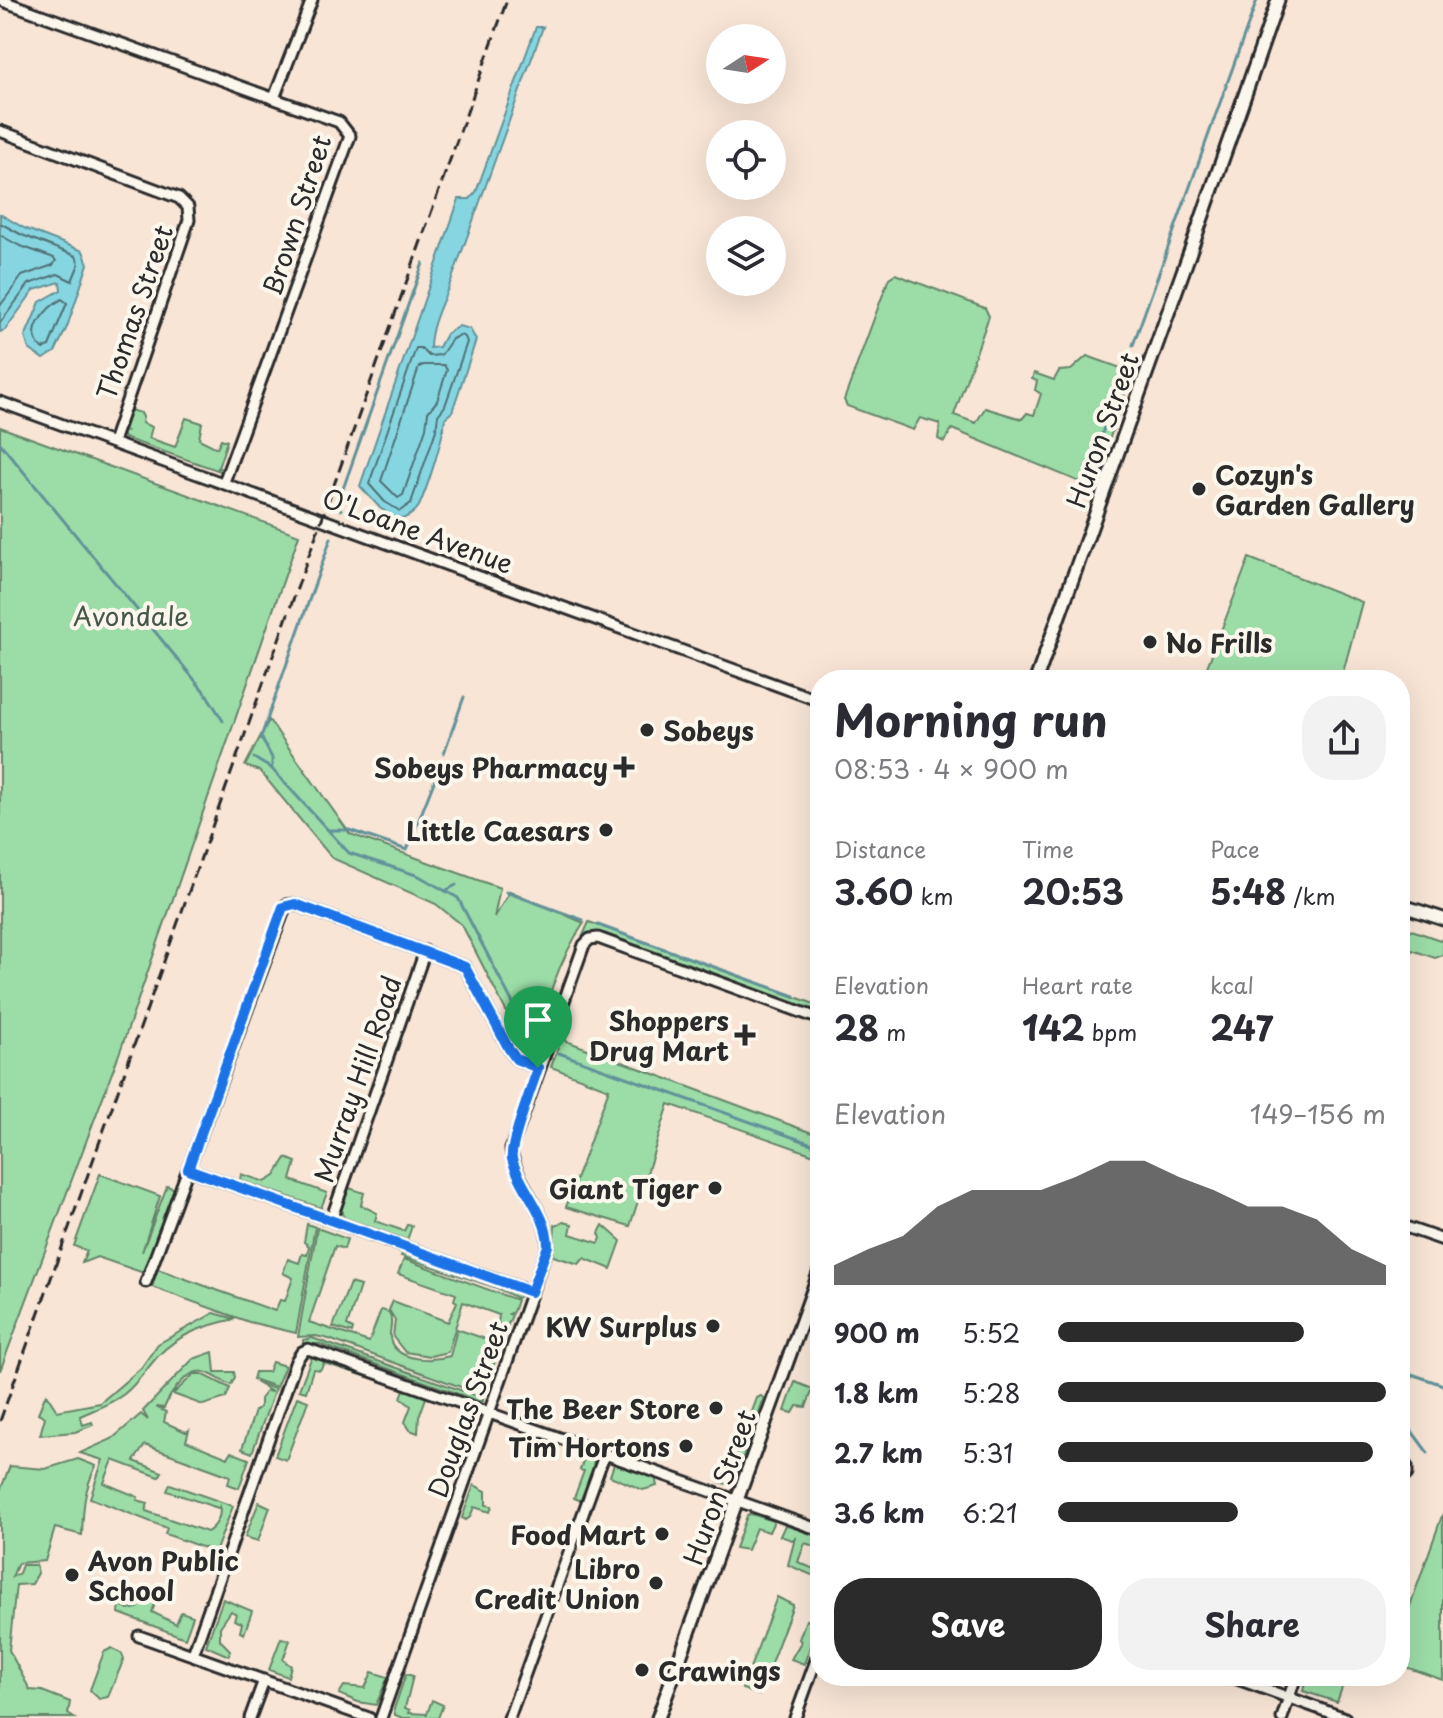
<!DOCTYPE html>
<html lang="en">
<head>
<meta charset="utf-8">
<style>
  body { margin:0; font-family:"Playpen Sans",sans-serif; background:#f2f2f3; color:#2b2b33; height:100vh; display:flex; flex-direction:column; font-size:30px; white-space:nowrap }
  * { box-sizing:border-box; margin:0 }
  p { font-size:26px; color:#7c7c81 }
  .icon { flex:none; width:44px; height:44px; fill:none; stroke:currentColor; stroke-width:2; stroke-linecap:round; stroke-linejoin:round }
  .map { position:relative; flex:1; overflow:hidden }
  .sheet { position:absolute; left:810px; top:670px; width:600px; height:1016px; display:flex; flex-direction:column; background:#fff; border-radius:32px; box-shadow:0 8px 32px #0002 }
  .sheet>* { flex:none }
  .needle { width:52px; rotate:78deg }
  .buttons { position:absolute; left:706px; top:24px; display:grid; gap:16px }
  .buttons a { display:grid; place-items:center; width:80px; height:80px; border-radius:50%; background:#fff; box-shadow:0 8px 32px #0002; font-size:40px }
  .pin { position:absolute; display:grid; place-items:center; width:68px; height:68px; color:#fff; margin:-82px -34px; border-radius:50% 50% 50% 0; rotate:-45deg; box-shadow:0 0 8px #0007 }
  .pin .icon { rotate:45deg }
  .round { display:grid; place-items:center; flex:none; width:84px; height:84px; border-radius:32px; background:#f2f2f3 }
  .summary { display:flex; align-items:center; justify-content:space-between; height:136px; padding:0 24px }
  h1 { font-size:44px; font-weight:700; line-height:60px }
  .metrics { display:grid; grid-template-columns:repeat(3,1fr); gap:12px; height:136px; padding:8px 24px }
  .metrics div { display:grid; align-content:center }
  .metrics b { font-size:34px; font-weight:700 }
  .metrics small { font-size:22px; font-weight:400 }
  .metrics p { font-size:22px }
  .chart { height:224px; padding:16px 24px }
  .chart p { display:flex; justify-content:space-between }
  .chart svg { width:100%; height:144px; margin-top:8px; fill:#2b2b2b; opacity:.7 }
  .primary-button { display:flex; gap:16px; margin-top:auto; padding:16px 24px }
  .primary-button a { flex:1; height:92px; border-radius:32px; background:#2b2b2b; color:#fff; font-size:32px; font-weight:700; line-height:92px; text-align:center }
  .primary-button a+a { background:#f2f2f3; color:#2b2b33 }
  ul { padding:0 24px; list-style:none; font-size:26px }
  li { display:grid; grid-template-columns:128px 96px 1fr; align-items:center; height:60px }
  li i { height:20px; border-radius:10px; background:#2b2b2b }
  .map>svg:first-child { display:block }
  .green { fill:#9cdda7; stroke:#648469; stroke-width:2 }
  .water { fill:#86d6e2; stroke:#629299; stroke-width:2 }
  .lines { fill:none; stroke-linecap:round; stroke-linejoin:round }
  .shore { stroke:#4f6f74; stroke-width:2 }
  .stream { stroke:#629299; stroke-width:3 }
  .minor-casing { stroke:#2b2b2b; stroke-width:15 }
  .major-casing { stroke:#2b2b2b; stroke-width:17 }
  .minor { stroke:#fbf7ec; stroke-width:9 }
  .major { stroke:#fbf7ec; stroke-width:11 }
  .rail { stroke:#2b2b2b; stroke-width:3; stroke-dasharray:12 6; stroke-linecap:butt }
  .route-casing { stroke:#fff; stroke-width:16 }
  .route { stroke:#1a73e8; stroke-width:10 }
  .poi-dot { fill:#2b2b2b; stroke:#fbf7ec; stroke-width:3 }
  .labels { text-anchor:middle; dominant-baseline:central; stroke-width:8; stroke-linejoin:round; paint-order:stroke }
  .street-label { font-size:26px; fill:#2b2b2b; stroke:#fbf7ec }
  .poi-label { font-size:26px; font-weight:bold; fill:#2b2b2b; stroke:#fbf7ec; text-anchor:end }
  .park-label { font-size:26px; fill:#47584a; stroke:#fbf7ec }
</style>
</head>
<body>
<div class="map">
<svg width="1443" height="1718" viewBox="0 0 1443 1718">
  <rect width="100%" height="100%" fill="#f8e5d6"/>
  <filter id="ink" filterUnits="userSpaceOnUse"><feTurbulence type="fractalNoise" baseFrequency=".0125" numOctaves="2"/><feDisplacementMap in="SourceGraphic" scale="16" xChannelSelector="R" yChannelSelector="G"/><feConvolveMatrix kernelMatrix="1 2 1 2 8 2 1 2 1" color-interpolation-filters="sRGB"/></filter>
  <g filter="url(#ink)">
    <path class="green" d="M895,274L985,308L989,316L954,415L976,423L985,408L1022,419L1027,413L1034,415L1041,394L1035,390L1037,381L1032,379L1034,373L1054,380L1059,371L1071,370L1087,356L1121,368L1128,376V384L1095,482H1080L952,429L944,442L938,439L940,424L920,418L913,430L847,406L844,400L889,278Z
      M130,410L141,413L143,417L142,423L152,427L149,438L175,447L186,418L202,423L199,439L217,448L221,439L227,441L218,468L224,469L223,472L124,438L122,433L126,431L123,430Z
      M0,427L299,535L122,1046L0,1371Z
      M1249,558L1362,602L1341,680H1202Z
      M269,720L350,834L500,888L494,918L510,891L584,923C557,962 543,1013 530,1058L462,925L436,904L332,858L260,771L245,766Z
      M589,922L820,1006V1012L604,933L587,936L581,940Z
      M1400,926L1443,941V955L1435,958L1412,950L1407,957L1402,955Z
      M561,1039L820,1136V1157L669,1104L630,1226L566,1207L609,1089L551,1067Z
      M286,1158L296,1162L291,1180L327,1193L321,1208L240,1180L241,1174L265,1182L275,1176Z
      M100,1174L160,1196L142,1252L167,1186L175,1189L145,1271L141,1272L97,1257L82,1263L87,1251L74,1246Z
      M349,1188L364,1193L361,1205L377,1213L375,1221L404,1231L407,1225L412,1226L407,1240L345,1218L342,1214V1205Z
      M563,1222L572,1224L570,1234L599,1243L601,1238L599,1233L603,1225L621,1241L611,1269L584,1258L579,1264L553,1256L555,1225Z
      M307,1224L315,1227L296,1333L249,1322L152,1287L158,1269L275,1311L280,1300L285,1301L293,1278L283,1273L288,1259L299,1263L302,1254L307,1255L309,1246L304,1242Z
      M317,1228L347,1239L344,1249L335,1246L309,1322L369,1342L381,1310L389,1312C395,1323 387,1332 391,1342C400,1362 432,1361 450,1356L457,1329L491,1341L494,1333L504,1336L483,1395L329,1339L316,1336L298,1337Z
      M403,1252L511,1291L520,1296L517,1298L497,1288L401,1256Z
      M404,1259L517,1300L513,1312L509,1314L512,1315L507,1327L498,1324L499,1315L463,1302L448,1352L430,1356L405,1352L393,1337L395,1320L389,1310L393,1301L448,1322L457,1302L454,1300L456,1294L398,1274Z
      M350,1283L360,1286L347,1326L353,1329L352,1333L333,1327Z
      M214,1313L235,1319C207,1325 178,1334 158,1356C147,1368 137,1384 124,1394C111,1404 95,1409 80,1416L83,1425L92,1422L93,1425L75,1432L40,1435L45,1417L38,1413L46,1394L57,1411L100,1403L141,1368L158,1344Z
      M312,1338L483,1398V1401H478L320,1344H303V1340Z
      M213,1352L215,1372H234L235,1377L231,1385C223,1382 214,1375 207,1373C189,1365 170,1394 164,1408L156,1407L166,1412L164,1422L186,1432L189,1430L186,1441L228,1458L231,1452L249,1459L239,1488L228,1484L230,1476L145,1445L134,1461L162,1472L159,1477L113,1460L104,1483L138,1497L137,1500L148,1503L146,1511L207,1532C216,1527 221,1517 220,1506L218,1508L167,1491L170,1484L233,1506L214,1555L210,1553V1550L165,1534L167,1528L90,1498L103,1460L80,1453L112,1439L141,1414L148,1420L143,1411L193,1359Z
      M312,1356L364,1372L365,1376L324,1363L320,1370L313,1369L306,1392L299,1390Z
      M272,1362L285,1366L276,1387L253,1379L255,1372H268Z
      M194,1374H202L230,1388L226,1398L203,1405L173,1394Z
      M255,1382L275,1389L252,1453L242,1449L255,1411L260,1407V1399L266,1391L272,1392Z
      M795,1382L813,1389L806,1407L797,1406L793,1413L785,1411Z
      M405,1387L427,1395L419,1417L418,1433L410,1430L405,1422L411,1406L401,1398Z
      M761,1396L764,1398L738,1471L727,1484L718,1482L723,1470L730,1472L757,1398Z
      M297,1397L308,1401L286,1460L275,1456Z
      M586,1452L594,1458L593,1470L581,1501L574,1498L584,1471L580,1470Z
      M78,1459L96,1466C84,1489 83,1509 82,1535L55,1528L45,1561L18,1563L12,1577L19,1573L22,1565H36L38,1573L32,1584L16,1585L9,1650L30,1690L42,1691L70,1702L68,1714L74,1718H0V1491L10,1466L45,1469Z
      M614,1464L655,1477L657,1486L643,1490L610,1476Z
      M474,1485L486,1491V1505L492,1506L490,1512L474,1507L470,1517L466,1520L462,1518Z
      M259,1502L270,1507L258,1541L245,1537Z
      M1443,1513V1680L1400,1665V1634Z
      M751,1514L774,1521L769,1532L756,1528L747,1550L735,1548L747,1516Z
      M785,1525L820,1537V1548L805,1543L798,1562L816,1570L814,1576L788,1565L795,1538L792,1540L780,1536Z
      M143,1594L157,1598L152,1612L176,1624L181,1612L193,1616L185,1638L119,1613L120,1604L128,1610L138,1608Z
      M777,1597L793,1605L759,1695L742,1689Z
      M223,1599L252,1611L244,1634L240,1632L242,1623L234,1620L236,1614L231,1611L220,1627V1640L230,1650L229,1656L206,1646Z
      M806,1620L818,1624L804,1664L791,1659L801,1642L799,1639Z
      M281,1638L290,1640L283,1660L291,1666L288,1677L269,1670Z
      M112,1648L122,1654L124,1659L108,1697L99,1699L90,1690L104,1652Z
      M372,1672L388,1677L376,1705L358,1702L339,1694L344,1686L365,1688Z
      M406,1674L413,1676L405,1708L410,1710L409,1713L427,1714L432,1700L443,1705L438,1718H403L395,1715L394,1709Z
      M1307,1676H1320V1679L1327,1683L1331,1676H1346L1337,1702L1303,1691Z"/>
    <path class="water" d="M536,27H543L453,276C445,298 430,323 430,348L439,347L446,334L459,326L470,329L476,340L452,412L445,418C443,439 428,486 419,506C414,514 407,518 398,520L380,508L360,486L459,199H470L476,192Z
      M0,214L24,228L83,251L88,264L67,327L55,352L43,359L29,349L25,337L40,302L61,290L60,282L34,290L5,330L0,332Z"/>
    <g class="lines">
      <path class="shore" d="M0,223L22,235L76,256L79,264L72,281L58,274L29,284L0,323
        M0,235L18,245L54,258L56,261L53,265L22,276L0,306
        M62,299L67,303L49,346L43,349C23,333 46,307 62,299Z
        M460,335L465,337L467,342L445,406L438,415L436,430L411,503L400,511L385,502L369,484L416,348H421L429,356L441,355L452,339Z
        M423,365H444L447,370L437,401L428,412L426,428L403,495L398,498L381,481L419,367Z"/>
      <path class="stream" d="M1133,345L1257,0
        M0,443L207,695L223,721
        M1097,447L1122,378
        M341,510L338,503L423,263
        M444,753L464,697
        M254,758L272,769L349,853L419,876L458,898L530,1036
        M272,767V758L261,737L331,538
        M329,830H349L407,850L439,769
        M445,891L456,885
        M506,892L583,920
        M598,925L795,996
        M559,1053L820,1147
        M1400,1370L1443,1385
        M1400,1414L1412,1375
        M1400,1415L1428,1453"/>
      <defs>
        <path id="minor" d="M0,0L339,122L350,136L224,482
          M274,98L312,0
          M0,131L179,198L188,207L189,220L113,442
          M0,402L820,701
          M188,1169L531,1292
          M331,1220L425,951
          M1400,1225L1443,1240
          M146,1282L286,905L295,904L465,967L509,1049L516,1059L538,1068
          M1400,1456L1407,1467V1474L1400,1480
          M139,1636L369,1718
          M193,1654L296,1361L302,1352L308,1349L820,1530
          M1229,1676L1345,1718
          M250,1718L264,1680
          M381,1718L548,1246C548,1211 515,1184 511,1149L584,945L590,939L598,938L820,1019
          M509,1718L605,1453
          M795,1718L820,1649
          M1282,1718L1296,1676"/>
        <path id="major" d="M1036,680L1195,238L1278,0
          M1400,905L1443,919
          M658,1718L820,1271"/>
      </defs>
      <use href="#minor" class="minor-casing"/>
      <use href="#major" class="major-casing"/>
      <use href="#minor" class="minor"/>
      <use href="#major" class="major"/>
      <path class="rail" d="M0,1421L507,0"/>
    </g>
  </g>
  <g class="lines" filter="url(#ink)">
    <defs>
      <path id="route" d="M295,904L465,967L509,1049L516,1059L538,1068C533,1084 509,1146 512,1159C520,1189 548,1214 548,1246L531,1292L188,1169L283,907Z"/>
    </defs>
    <use href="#route" class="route-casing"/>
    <use href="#route" class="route"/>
  </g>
  <g class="poi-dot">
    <circle cx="1199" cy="489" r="8"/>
    <circle cx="1150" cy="642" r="8"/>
    <circle cx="647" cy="730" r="8"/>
    <path d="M620 755h8v8h8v8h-8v8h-8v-8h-8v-8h8z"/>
    <circle cx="606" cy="830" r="8"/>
    <path d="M741 1023h8v8h8v8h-8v8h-8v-8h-8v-8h8z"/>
    <circle cx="715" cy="1188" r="8"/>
    <circle cx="713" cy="1326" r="8"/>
    <circle cx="716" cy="1408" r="8"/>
    <circle cx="686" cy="1446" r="8"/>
    <circle cx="662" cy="1534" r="8"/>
    <circle cx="72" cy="1575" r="8"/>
    <circle cx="656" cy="1583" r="8"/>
    <circle cx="642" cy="1670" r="8"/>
  </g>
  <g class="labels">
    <g class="street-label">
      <text transform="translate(296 215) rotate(-72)">Brown Street</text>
      <text transform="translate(134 312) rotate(-71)">Thomas Street</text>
      <text transform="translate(1102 430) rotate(-70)">Huron Street</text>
      <text transform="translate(418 530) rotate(20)">O'Loane Avenue</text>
      <text transform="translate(357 1079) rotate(-71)">Murray Hill Road</text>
      <text transform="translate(467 1409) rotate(-70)">Douglas Street</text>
      <text transform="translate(719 1487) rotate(-70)">Huron Street</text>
    </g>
    <g class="poi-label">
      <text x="1215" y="474" text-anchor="start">Cozyn's<tspan x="1215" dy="30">Garden Gallery</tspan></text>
      <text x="1166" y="642" text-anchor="start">No Frills</text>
      <text x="663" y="730" text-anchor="start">Sobeys</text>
      <text x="608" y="767">Sobeys Pharmacy</text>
      <text x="590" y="830">Little Caesars</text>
      <text x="729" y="1020">Shoppers<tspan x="729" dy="30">Drug Mart</tspan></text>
      <text x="699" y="1188">Giant Tiger</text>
      <text x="697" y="1326">KW Surplus</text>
      <text x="700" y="1408">The Beer Store</text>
      <text x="670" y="1446">Tim Hortons</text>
      <text x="646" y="1534">Food Mart</text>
      <text x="88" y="1560" text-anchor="start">Avon Public<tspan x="88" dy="30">School</tspan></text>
      <text x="640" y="1568">Libro<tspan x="640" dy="30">Credit Union</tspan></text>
      <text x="658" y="1670" text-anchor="start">Crawings</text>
    </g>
    <g class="park-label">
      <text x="131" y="615">Avondale</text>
    </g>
  </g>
</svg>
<div class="buttons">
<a><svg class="needle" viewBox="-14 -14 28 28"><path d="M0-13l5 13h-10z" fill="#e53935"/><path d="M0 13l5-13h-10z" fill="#7c7c81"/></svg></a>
<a><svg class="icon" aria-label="locate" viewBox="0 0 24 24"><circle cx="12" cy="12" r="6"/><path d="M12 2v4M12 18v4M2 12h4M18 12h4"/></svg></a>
<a><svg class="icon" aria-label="layers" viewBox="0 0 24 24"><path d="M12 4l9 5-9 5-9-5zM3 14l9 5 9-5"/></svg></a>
</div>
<div class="pin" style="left:538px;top:1068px;background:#1e9e55"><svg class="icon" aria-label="arrive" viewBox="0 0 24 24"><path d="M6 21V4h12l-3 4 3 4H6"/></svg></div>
<section class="sheet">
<div class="summary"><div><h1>Morning run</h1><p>08:53 · 4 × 900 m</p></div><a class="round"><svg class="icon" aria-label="share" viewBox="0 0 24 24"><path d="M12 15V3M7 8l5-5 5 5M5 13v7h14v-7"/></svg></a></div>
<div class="metrics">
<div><p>Distance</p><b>3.60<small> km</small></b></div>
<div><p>Time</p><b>20:53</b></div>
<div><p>Pace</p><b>5:48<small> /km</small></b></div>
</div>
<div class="metrics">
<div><p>Elevation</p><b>28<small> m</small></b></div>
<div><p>Heart rate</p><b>142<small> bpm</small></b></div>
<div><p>kcal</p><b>247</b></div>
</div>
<div class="chart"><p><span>Elevation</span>149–156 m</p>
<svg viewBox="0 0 160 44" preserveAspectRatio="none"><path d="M0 44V38L10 33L20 29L30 20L40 15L50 15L60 15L70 11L80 6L90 6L100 11L110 15L120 20L130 20L140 24L150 33L160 38V44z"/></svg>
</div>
<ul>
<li><b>900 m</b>5:52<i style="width:75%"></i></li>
<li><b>1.8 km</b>5:28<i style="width:100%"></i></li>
<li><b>2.7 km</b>5:31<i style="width:96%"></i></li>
<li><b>3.6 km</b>6:21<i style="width:55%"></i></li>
</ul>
<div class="primary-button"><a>Save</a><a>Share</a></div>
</section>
</div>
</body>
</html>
